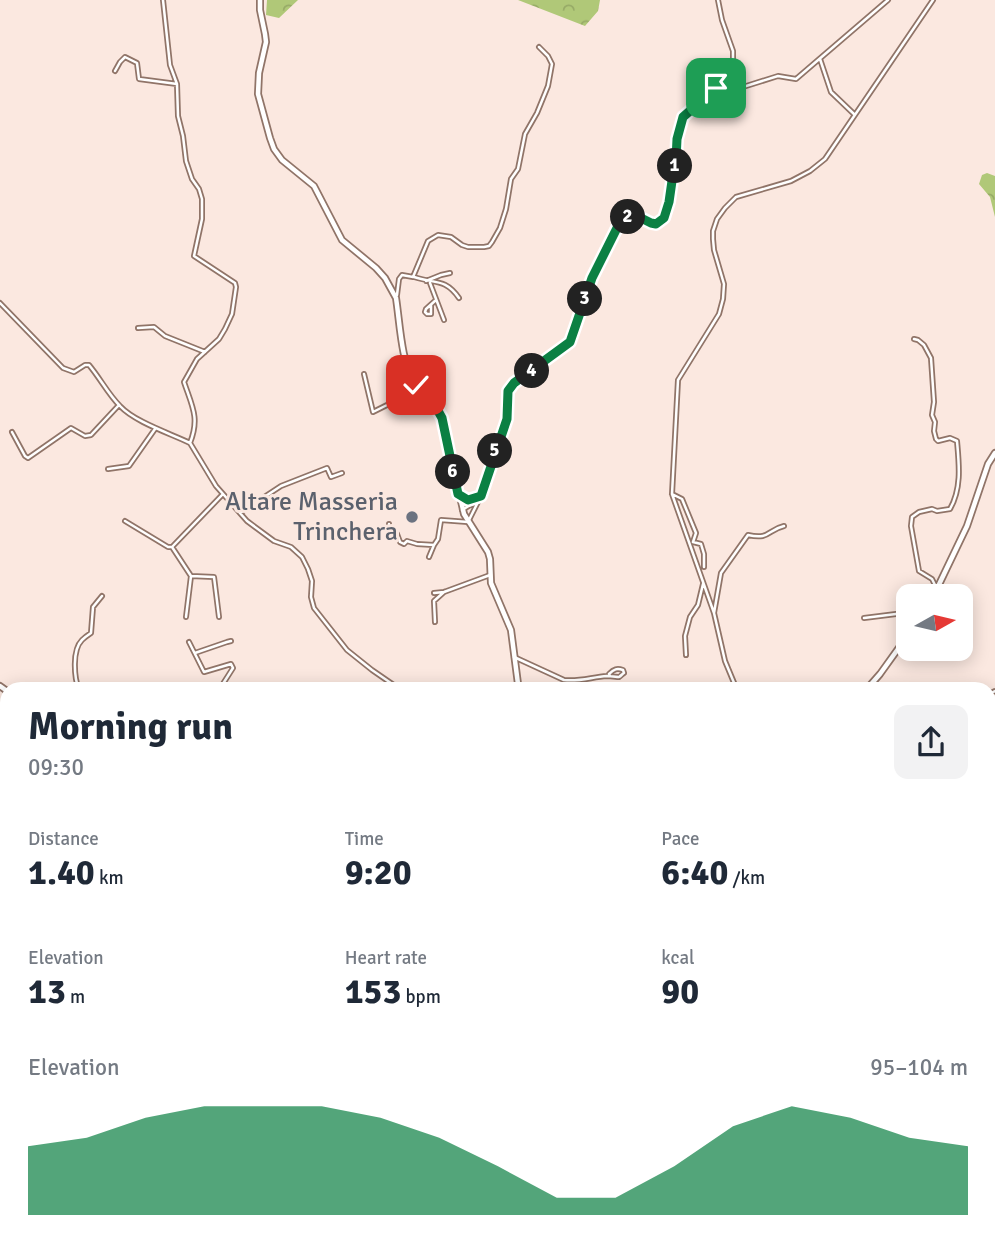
<!DOCTYPE html>
<html lang="en">
<head>
<meta charset="utf-8">
<style>
  body { margin:0; font-family:Signika,sans-serif; background:#f2f2f3; color:#1f2937; height:100vh; display:flex; flex-direction:column; font-size:26px; white-space:nowrap }
  * { box-sizing:border-box; margin:0 }
  p { font-size:23px; color:#747a83 }
  .icon { flex:none; width:38px; height:38px; fill:none; stroke:currentColor; stroke-width:2; stroke-linecap:round; stroke-linejoin:round }
  .map { position:relative; flex:1; overflow:hidden }
  .panel { position:absolute; left:0px; top:682px; width:996px; height:569px; display:flex; flex-direction:column; background:#fff; border-radius:21px 21px 0 0; box-shadow:0 4px 18px #0003 }
  .panel>* { flex:none }
  .needle { width:46px; rotate:82deg }
  .tools { position:absolute; left:896px; top:584px; display:grid; gap:14px }
  .tools a { display:grid; place-items:center; width:77px; height:77px; border-radius:14px; background:#fff; box-shadow:0 4px 18px #0003; font-size:35px }
  .pin { position:absolute; display:grid; place-items:center; width:60px; height:60px; color:#fff; margin:-30px; border-radius:14px; box-shadow:0 4px 10px #0006 }
  .km { position:absolute; width:35px; height:35px; margin:-18px; border-radius:50%; background:#222; color:#fff; font-size:19px; line-height:35px; text-align:center }
  .round { display:grid; place-items:center; flex:none; width:74px; height:74px; border-radius:14px; background:#f2f2f3 }
  .overview { display:flex; align-items:center; justify-content:space-between; height:119px; padding:0 28px }
  h1 { font-size:38px; font-weight:800; line-height:52px }
  .figures { display:grid; grid-template-columns:repeat(3,1fr); gap:10px; height:119px; padding:7px 28px }
  .figures div { display:grid; align-content:center }
  .figures b { font-size:35px; font-weight:800 }
  .figures small { font-size:19px; font-weight:400 }
  .figures p { font-size:19px }
  .chart { height:196px; padding:14px 28px }
  .chart p { display:flex; justify-content:space-between }
  .chart svg { width:100%; height:126px; margin-top:7px; fill:#0b8043; opacity:.7 }
  .map>svg:first-child { display:block }
  .grass { fill:url(#grass-dots) }
  .forest { fill:url(#forest-crowns) }
  .park { fill:#cbdda7 }
  .lines { fill:none; stroke-linecap:round; stroke-linejoin:round }
  .street-tunnel { stroke:#dac8c1; stroke-width:2.5; stroke-dasharray:2.5 1.5; stroke-linecap:butt }
  .street-casing { stroke:#907468; stroke-width:6 }
  .secondary-casing { stroke:#907468; stroke-width:8 }
  .street { stroke:#fff; stroke-width:2.5 }
  .secondary { stroke:#fff; stroke-width:4.5 }
  .route-casing { stroke:#fff; stroke-width:14 }
  .route { stroke:#0b8043; stroke-width:9 }
  .worship-dot { fill:#6b7280; stroke:#fbe8e0; stroke-width:2.5 }
  .labels { text-anchor:middle; dominant-baseline:central; stroke-width:6; stroke-linejoin:round; paint-order:stroke }
  .worship-label { font-size:26px; fill:#5b616d; stroke:#fbe8e0; text-anchor:end }
</style>
</head>
<body>
<div class="map">
<svg width="995" height="1250" viewBox="0 0 995 1250">
  <defs>
    <pattern id="grass-dots" width="8" height="8" patternUnits="userSpaceOnUse" patternTransform="scale(1.75)"><rect width="8" height="8" fill="#cbdda7"/><path d="M2 2h.1M6 6h.1" fill="none" stroke="#aebd8f" stroke-width="1.8" stroke-linecap="round"/></pattern>
    <pattern id="forest-crowns" width="20" height="18" patternUnits="userSpaceOnUse" patternTransform="scale(1.75)"><rect width="20" height="18" fill="#b0c878"/><path d="M2 6a3 3 0 1 1 6 0M12 15a3 3 0 1 1 6 0" fill="none" stroke="#97ab67"/></pattern>
  </defs>
  <rect width="100%" height="100%" fill="#fbe8e0"/>
  <path class="grass" d="M0,1123L7,1126V1244H159L151,1250H0Z"/>
  <path class="forest" d="M267,0H298L279,18L266,15Z
    M518,0H600L598,11L585,26Z
    M987,173L995,176V217L990,197L979,184L982,175Z"/>
  <path class="park" d="M611,1244L688,1245L687,1250H615Z"/>
  <g class="lines">
    <path class="street-tunnel" d="M806,1250L808,1244"/>
    <defs>
      <path id="street" d="M163,0L170,65L177,84L178,116L183,136L186,161L192,179L199,189L202,199V219L194,256L235,283L236,287L232,314L225,329L219,339L197,359L184,382C192,406 200,418 190,443L216,486L247,521L274,541L291,547L302,557L308,569L312,581L311,597L314,608L347,650L372,670L401,690
        M820,59L831,92L855,115
        M115,71L120,62L125,57L137,63L139,79L177,84
        M716,88L743,87L778,76L796,79L888,0
        M414,277C435,284 445,278 459,298
        M426,281L441,275L450,273
        M430,283L444,320
        M397,295L399,279L402,275L413,277L428,241L438,235L451,237L462,245L468,247H484L489,246L492,242L500,228L506,209L511,179L518,169L525,134L537,113L548,86L552,64L548,56L539,47
        M0,303L63,368L74,372L85,365H89C100,378 108,394 120,406C135,422 169,433 190,443
        M431,305V314H427L425,312L426,309L436,300
        M138,328L154,327L165,336L205,352
        M914,339L918,340L924,345L931,358L934,402L932,415L935,422L934,431L936,439L938,441L950,438L957,441C959,464 962,488 950,509L937,511L932,509L919,512L912,517L911,526L919,571L932,579L937,589
        M364,374L373,412L417,390
        M12,432L25,456L28,458L71,428L85,436L91,435L119,405
        M108,469L129,466L155,429
        M672,494L682,499L696,533L693,542L701,544L704,554V567
        M461,504L481,496
        M462,510L477,501
        M240,513L281,486L327,468L331,477L342,473
        M125,521L168,547H172L223,494
        M389,524V528L397,534L400,542L404,544L407,541L417,544L434,545
        M172,547L191,576L186,617
        M429,557L434,545L438,539L441,520L468,522L481,496L507,419V396L508,391L514,383L571,343L592,277L618,226L624,219L635,215L651,223L656,224L664,218L669,202L672,186V174L676,161L677,139L683,117L728,77L733,68V51L722,20L718,0
        M191,576L214,577L219,617
        M434,593L444,592L490,575
        M714,613L721,573L748,535C770,540 767,530 784,526
        M864,618L904,613L908,617
        M435,622L434,601L444,592
        M189,642L204,672L231,664L233,668L219,690
        M195,653L227,642L231,641
        M686,655L685,636L690,617L698,605L703,584
        M514,657L564,680C579,682 592,677 607,676C608,676 618,677 619,677C621,676 622,674 624,673L623,670C617,668 614,669 609,674L610,676
        M79,690C74,677 72,650 82,640C85,637 88,635 91,633L93,607L102,596
        M737,690L725,661L714,613L672,494L678,380L719,314L723,299L724,284L714,250L713,239V231L717,219L725,208L736,197L791,181L810,171L825,159L933,0
        M989,694L995,691
        M0,865L6,867L7,864
        M989,904L995,907
        M0,1006L7,1011
        M989,1019L995,1015
        M989,1132L993,1140
        M251,1244L285,1250
        M288,1244L323,1250
        M353,1244V1250
        M454,1244L473,1250
        M509,1244L529,1250
        M582,1244L587,1250
        M609,1244L613,1250
        M691,1244L696,1250
        M773,1244L778,1250
        M830,1244L834,1250
        M867,1244L874,1250
        M985,1246L995,1245
        M698,1247L704,1244
        M368,1249L375,1250
        M201,1250L206,1244
        M208,1250L210,1246L209,1244
        M245,1250L252,1249L260,1250
        M392,1250L393,1244
        M547,1250L553,1244
        M721,1250L731,1244
        M727,1250L731,1247L736,1250
        M912,1250L913,1247L917,1244"/>
      <path id="secondary" d="M260,0V10L265,34L266,42L259,73L258,94L270,138L274,149L282,160L314,186L342,240L376,268L385,278L396,298C400,324 401,362 415,384C423,396 435,405 442,418L464,514L488,552L490,559L491,583L511,630L518,684L517,690
        M933,597L967,526L988,464L995,453
        M0,686L7,691
        M866,690L880,674L908,635
        M989,956L995,957
        M0,1122L7,1125
        M993,1144L991,1155L995,1165
        M989,1238L995,1212
        M339,1244V1250
        M418,1244L438,1250
        M155,1250L163,1244
        M236,1250L239,1244
        M240,1250L243,1244
        M483,1250L484,1244
        M596,1250L603,1244
        M782,1250L785,1244
        M982,1250L986,1244"/>
    </defs>
    <use href="#street" class="street-casing"/>
    <use href="#secondary" class="secondary-casing"/>
    <use href="#street" class="street"/>
    <use href="#secondary" class="secondary"/>
  </g>
  <g class="lines">
    <defs>
      <path id="route" d="M416,385L437,409L442,418L458,494L468,500L481,496L507,419L508,391L514,383L570,342L592,278L618,226L624,219L635,215L651,223L656,224L664,218L669,202L673,174L676,160L677,139L683,117L716,88"/>
    </defs>
    <use href="#route" class="route-casing"/>
    <use href="#route" class="route"/>
  </g>
  <circle class="worship-dot" cx="412" cy="517" r="7"/>
  <g class="labels">
    <g class="worship-label">
      <text x="398" y="502">Altare Masseria<tspan x="398" dy="30">Trinchera</tspan></text>
    </g>
  </g>
</svg>
<div class="tools">
<a><svg class="needle" viewBox="-14 -14 28 28"><path d="M0-13l5 13h-10z" fill="#e53935"/><path d="M0 13l5-13h-10z" fill="#747a83"/></svg></a>
</div>
<div class="pin" style="left:716px;top:88px;background:#1e9e55"><svg class="icon" aria-label="arrive" viewBox="0 0 24 24"><path d="M6 21V4h12l-3 4 3 4H6"/></svg></div>
<div class="pin" style="left:416px;top:385px;background:#d93025"><svg class="icon" aria-label="check" viewBox="0 0 24 24"><path d="M5 12l5 5 9-10"/></svg></div>
<b class="km" style="left:675px;top:166px">1</b>
<b class="km" style="left:628px;top:217px">2</b>
<b class="km" style="left:585px;top:299px">3</b>
<b class="km" style="left:532px;top:371px">4</b>
<b class="km" style="left:495px;top:451px">5</b>
<b class="km" style="left:453px;top:472px">6</b>
<section class="panel">
<div class="overview"><div><h1>Morning run</h1><p>09:30</p></div><a class="round"><svg class="icon" aria-label="share" viewBox="0 0 24 24"><path d="M12 15V3M7 8l5-5 5 5M5 13v7h14v-7"/></svg></a></div>
<div class="figures">
<div><p>Distance</p><b>1.40<small> km</small></b></div>
<div><p>Time</p><b>9:20</b></div>
<div><p>Pace</p><b>6:40<small> /km</small></b></div>
</div>
<div class="figures">
<div><p>Elevation</p><b>13<small> m</small></b></div>
<div><p>Heart rate</p><b>153<small> bpm</small></b></div>
<div><p>kcal</p><b>90</b></div>
</div>
<div class="chart"><p><span>Elevation</span>95–104 m</p>
<svg viewBox="0 0 160 44" preserveAspectRatio="none"><path d="M0 44V20L10 17L20 10L30 6L40 6L50 6L60 10L70 17L80 27L90 38L100 38L110 27L120 13L130 6L140 10L150 17L160 20V44z"/></svg>
</div>
</section>
</div>
</body>
</html>
